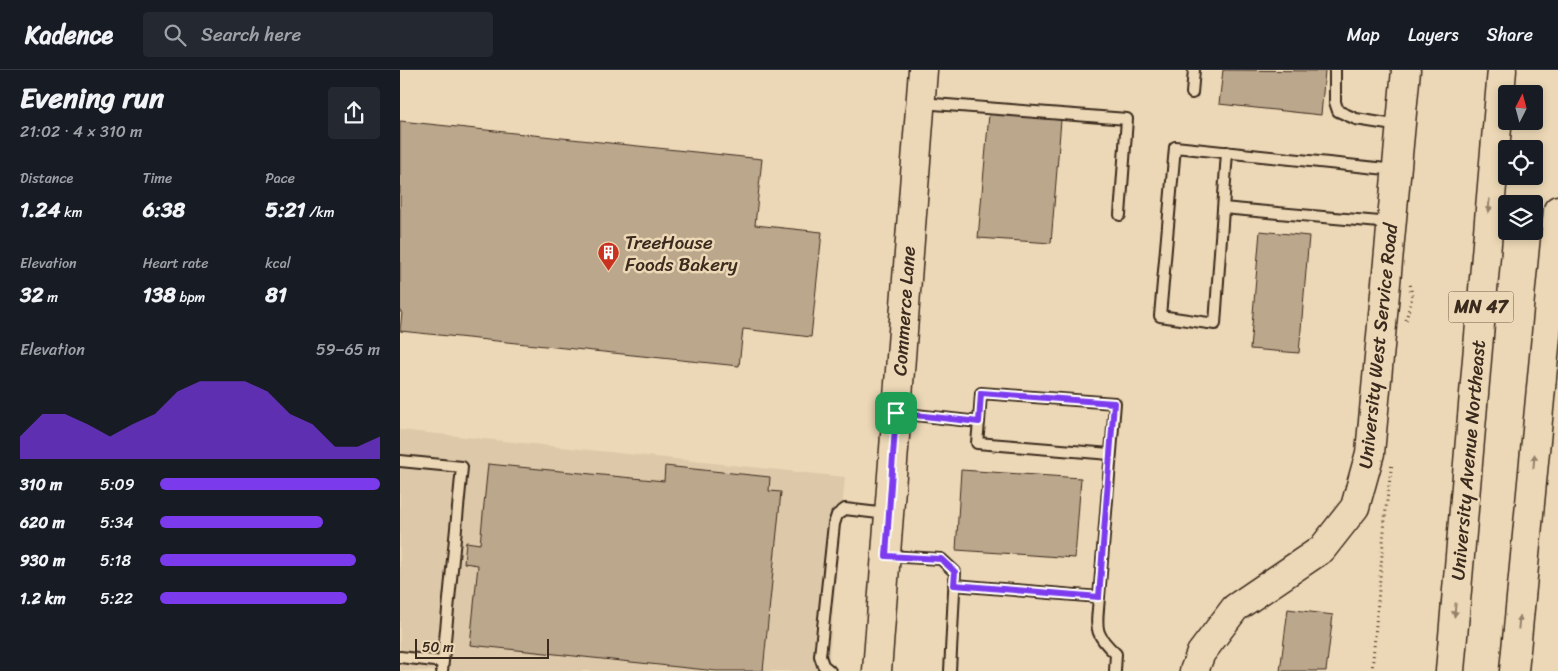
<!DOCTYPE html>
<html lang="en">
<head>
<meta charset="utf-8">
<style>
  body { margin:0; font-family:Sriracha,sans-serif; background:#242831; color:#f1f3f6; height:100vh; display:flex; flex-direction:column; font-size:19px; white-space:nowrap }
  * { box-sizing:border-box; margin:0 }
  p { font-size:16px; color:#9ea1a6 }
  .icon { flex:none; width:28px; height:28px; fill:none; stroke:currentColor; stroke-width:2; stroke-linecap:round; stroke-linejoin:round }
  .map { position:relative; flex:1; overflow:hidden }
  .panel { display:flex; flex-direction:column; background:#171b24; width:400px }
  .panel>* { flex:none }
  .needle { width:32px; rotate:6deg }
  .buttons { position:absolute; left:1098px; top:15px; display:grid; gap:10px }
  .buttons a { display:grid; place-items:center; width:45px; height:45px; border-radius:5px; background:#171b24; box-shadow:0 2px 8px #0003; font-size:25px }
  .scale { position:absolute; left:15px; bottom:12px; width:134px; box-sizing:border-box; padding-left:5px; border:2px solid #3b2a1e; border-top:0; font-size:14px; line-height:18px; white-space:nowrap; color:#3b2a1e; -webkit-text-stroke:4px #ecd8b6; paint-order:stroke }
  .pin { position:absolute; display:grid; place-items:center; width:42px; height:42px; color:#fff; margin:-21px; border-radius:10px; box-shadow:0 2px 8px #0006 }
  .round { display:grid; place-items:center; flex:none; width:52px; height:52px; border-radius:5px; background:#242831 }
  .headline { display:flex; align-items:center; justify-content:space-between; height:85px; padding:0 20px }
  h1 { font-size:28px; font-weight:700; line-height:38px }
  .stats { display:grid; grid-template-columns:repeat(3,1fr); gap:8px; height:85px; padding:5px 20px }
  .stats div { display:grid; align-content:center }
  .stats b { font-size:21px; font-weight:700 }
  .stats small { font-size:14px; font-weight:400 }
  .stats p { font-size:14px }
  .chart { height:140px; padding:10px 20px }
  .chart p { display:flex; justify-content:space-between }
  .chart svg { width:100%; height:90px; margin-top:5px; fill:#7c3aed; opacity:.7 }
  ul { padding:0 20px; list-style:none; font-size:16px }
  li { display:grid; grid-template-columns:80px 60px 1fr; align-items:center; height:38px }
  li i { height:12px; border-radius:6px; background:#7c3aed }
  header { display:flex; align-items:center; gap:30px; box-sizing:border-box; height:70px; padding:0 25px; background:#171b24; border-bottom:1px solid #363941 }
  header strong { font-size:24px }
  nav { display:flex; gap:28px; margin-inline-start:auto; font-size:18px }
  .search { width:350px; height:45px; background:#242831; display:flex; align-items:center; gap:12px; box-sizing:border-box; padding:0 18px; border-radius:5px; color:#9ea1a6; font-size:19px }
  main { display:flex; flex:1; min-height:0 }
  .map>svg:first-child { display:block }
  .built { fill:#ddc9a9 }
  .building { fill:#bba78c; stroke:#3b2a1e }
  .lines { fill:none; stroke-linecap:round; stroke-linejoin:round }
  .lane-casing { stroke:#3b2a1e; stroke-width:14 }
  .secondary-casing { stroke:#3b2a1e; stroke-width:31 }
  .primary-casing { stroke:#3b2a1e; stroke-width:31 }
  .path { stroke:#3b2a1e; stroke-width:3; stroke-dasharray:1 4; stroke-linecap:butt }
  .lane { stroke:#ecd8b6; stroke-width:10 }
  .secondary { stroke:#ecd8b6; stroke-width:28 }
  .primary { stroke:#ecd8b6; stroke-width:28 }
  .oneway { fill:#94816a }
  .route-casing { stroke:#fff; stroke-width:10 }
  .route { stroke:#7c3aed; stroke-width:6 }
  .labels { text-anchor:middle; dominant-baseline:central; stroke-width:5; stroke-linejoin:round; paint-order:stroke }
  .shield { fill:#ecd8b6; stroke:#705e4c; stroke-width:1 }
  .shield-label { font-size:18px; font-weight:bold; fill:#3b2a1e }
  .poi-label { font-size:19px; fill:#3b2a1e; stroke:#ecd8b6; text-anchor:start }
  .street-label { font-size:19px; fill:#3b2a1e; stroke:#ecd8b6 }
</style>
</head>
<body>
<header>
<strong>Kadence</strong>
<div class="search"><svg class="icon" aria-label="search" viewBox="0 0 24 24"><circle cx="10" cy="10" r="6"/><path d="M15 15l6 6"/></svg>Search here</div>
<nav><a>Map</a><a>Layers</a><a>Share</a></nav>
</header>
<main>
<section class="panel">
<div class="headline"><div><h1>Evening run</h1><p>21:02 · 4 × 310 m</p></div><a class="round"><svg class="icon" aria-label="share" viewBox="0 0 24 24"><path d="M12 15V3M7 8l5-5 5 5M5 13v7h14v-7"/></svg></a></div>
<div class="stats">
<div><p>Distance</p><b>1.24<small> km</small></b></div>
<div><p>Time</p><b>6:38</b></div>
<div><p>Pace</p><b>5:21<small> /km</small></b></div>
</div>
<div class="stats">
<div><p>Elevation</p><b>32<small> m</small></b></div>
<div><p>Heart rate</p><b>138<small> bpm</small></b></div>
<div><p>kcal</p><b>81</b></div>
</div>
<div class="chart"><p><span>Elevation</span>59–65 m</p>
<svg viewBox="0 0 160 44" preserveAspectRatio="none"><path d="M0 44V33L10 22L20 22L30 27L40 33L50 27L60 22L70 11L80 6L90 6L100 6L110 11L120 22L130 27L140 38L150 38L160 33V44z"/></svg>
</div>
<ul>
<li><b>310 m</b>5:09<i style="width:100%"></i></li>
<li><b>620 m</b>5:34<i style="width:74%"></i></li>
<li><b>930 m</b>5:18<i style="width:89%"></i></li>
<li><b>1.2 km</b>5:22<i style="width:85%"></i></li>
</ul>
</section>
<div class="map">
<svg width="1158" height="601" viewBox="0 0 1158 601">
  <rect width="100%" height="100%" fill="#ecd8b6"/>
  <filter id="ink" filterUnits="userSpaceOnUse"><feTurbulence type="fractalNoise" baseFrequency=".02" numOctaves="2"/><feDisplacementMap in="SourceGraphic" scale="10" xChannelSelector="R" yChannelSelector="G"/><feConvolveMatrix kernelMatrix="1 2 1 2 8 2 1 2 1" color-interpolation-filters="sRGB"/></filter>
  <g filter="url(#ink)">
    <path class="built" d="M0,360L445,407L428,601H0Z"/>
    <path class="building" d="M823,0L925,1L921,45L819,34Z
      M589,44L661,50L651,173L578,168Z
      M0,51L362,89L355,155L422,162L411,267L343,259L339,296L0,261L2,242H0Z
      M860,161L909,166L899,283L850,279Z
      M88,394L264,411L265,396L370,407L369,421L381,422L363,601H316L70,575L78,495L64,493L66,472L80,474Z
      M561,400L681,408L675,488L556,480Z
      M888,539L933,545L926,601H880Z"/>
    <g class="lines">
      <defs>
        <path id="lane" d="M935,0V32L938,41L956,49L1000,56
          M792,23L794,0
          M521,33L727,49L720,145
          M827,82L815,254L760,246L775,77L996,100
          M823,138L991,153
          M497,343L579,352L581,323L715,333L699,527
          M579,352L577,373L710,384
          M0,391L62,397L42,601
          M486,486L541,489L555,502L550,601
          M554,515L699,527C697,557 692,562 716,584L715,601
          M0,587L43,592
          M430,601L423,595L420,586L434,454L437,445L445,439L487,444"/>
        <path id="secondary" d="M477,601L523,0
          M794,601L801,583L835,538L922,479L955,437L970,383L1006,0"/>
        <path id="primary" d="M1050,601L1102,0
          M1114,601L1158,140"/>
      </defs>
      <use href="#lane" class="lane-casing"/>
      <use href="#secondary" class="secondary-casing"/>
      <use href="#primary" class="primary-casing"/>
      <path class="path" d="M1006,250L1012,227L1010,212
        M972,601L986,438L992,393"/>
      <use href="#lane" class="lane"/>
      <use href="#secondary" class="secondary"/>
      <use href="#primary" class="primary"/>
    </g>
    <defs><path id="oneway-solid" d="M-6-.8H1V-3.2L6.5 0L1 3.2V.8H-6Z" transform="scale(1.25)"/></defs>
    <g class="oneway">
      <use href="#oneway-solid" transform="translate(1089 136) rotate(95)"/>
      <use href="#oneway-solid" transform="translate(1134 391) rotate(-85)"/>
      <use href="#oneway-solid" transform="translate(1055 540) rotate(95)"/>
      <use href="#oneway-solid" transform="translate(1119 552) rotate(-85)"/>
    </g>
  </g>
  <g class="lines" filter="url(#ink)">
    <defs>
      <path id="route" d="M581,323L714,333L699,527L554,515L555,502L541,489L486,486L496,343L579,352Z"/>
    </defs>
    <use href="#route" class="route-casing"/>
    <use href="#route" class="route"/>
  </g>
  <defs>
    <symbol id="building-pin" viewBox="-11 -11 22 30"><path d="M0 17L-7.5 6A9.5 9.5 0 1 1 7.5 6Z" fill="#c8321e" stroke="#ecd8b6"/><path d="M-4-6H4V6H1V3H-1V6H-4ZM-2.5-4.3h1.7v1.8h-1.7ZM.8-4.3h1.7v1.8H.8ZM-2.5-1h1.7V.8h-1.7ZM.8-1h1.7V.8H.8Z" fill="#fff"/></symbol>
  </defs>
  <g fill-rule="evenodd">
    <use href="#building-pin" x="196" y="170" width="25" height="34"/>
  </g>
  <g class="labels">
    <rect class="shield" x="1048.5" y="221.5" width="65" height="31" rx="4"/>
    <g class="shield-label">
      <text x="1081" y="237">MN 47</text>
    </g>
    <g class="poi-label">
      <text x="225" y="172">TreeHouse<tspan x="225" dy="22">Foods Bakery</tspan></text>
    </g>
    <g class="street-label">
      <text transform="translate(504 241) rotate(-86)">Commerce Lane</text>
      <text transform="translate(978 276) rotate(-84)">University West Service Road</text>
      <text transform="translate(1068 390) rotate(-85)">University Avenue Northeast</text>
    </g>
  </g>
</svg>
<div class="buttons">
<a><svg class="needle" viewBox="-14 -14 28 28"><path d="M0-13l5 13h-10z" fill="#e53935"/><path d="M0 13l5-13h-10z" fill="#9ea1a6"/></svg></a>
<a><svg class="icon" aria-label="locate" viewBox="0 0 24 24"><circle cx="12" cy="12" r="6"/><path d="M12 2v4M12 18v4M2 12h4M18 12h4"/></svg></a>
<a><svg class="icon" aria-label="layers" viewBox="0 0 24 24"><path d="M12 4l9 5-9 5-9-5zM3 14l9 5 9-5"/></svg></a>
</div>
<div class="scale">50 m</div>
<div class="pin" style="left:496px;top:343px;background:#1e9e55"><svg class="icon" aria-label="arrive" viewBox="0 0 24 24"><path d="M6 21V4h12l-3 4 3 4H6"/></svg></div>
</div>
</main>
</body>
</html>
